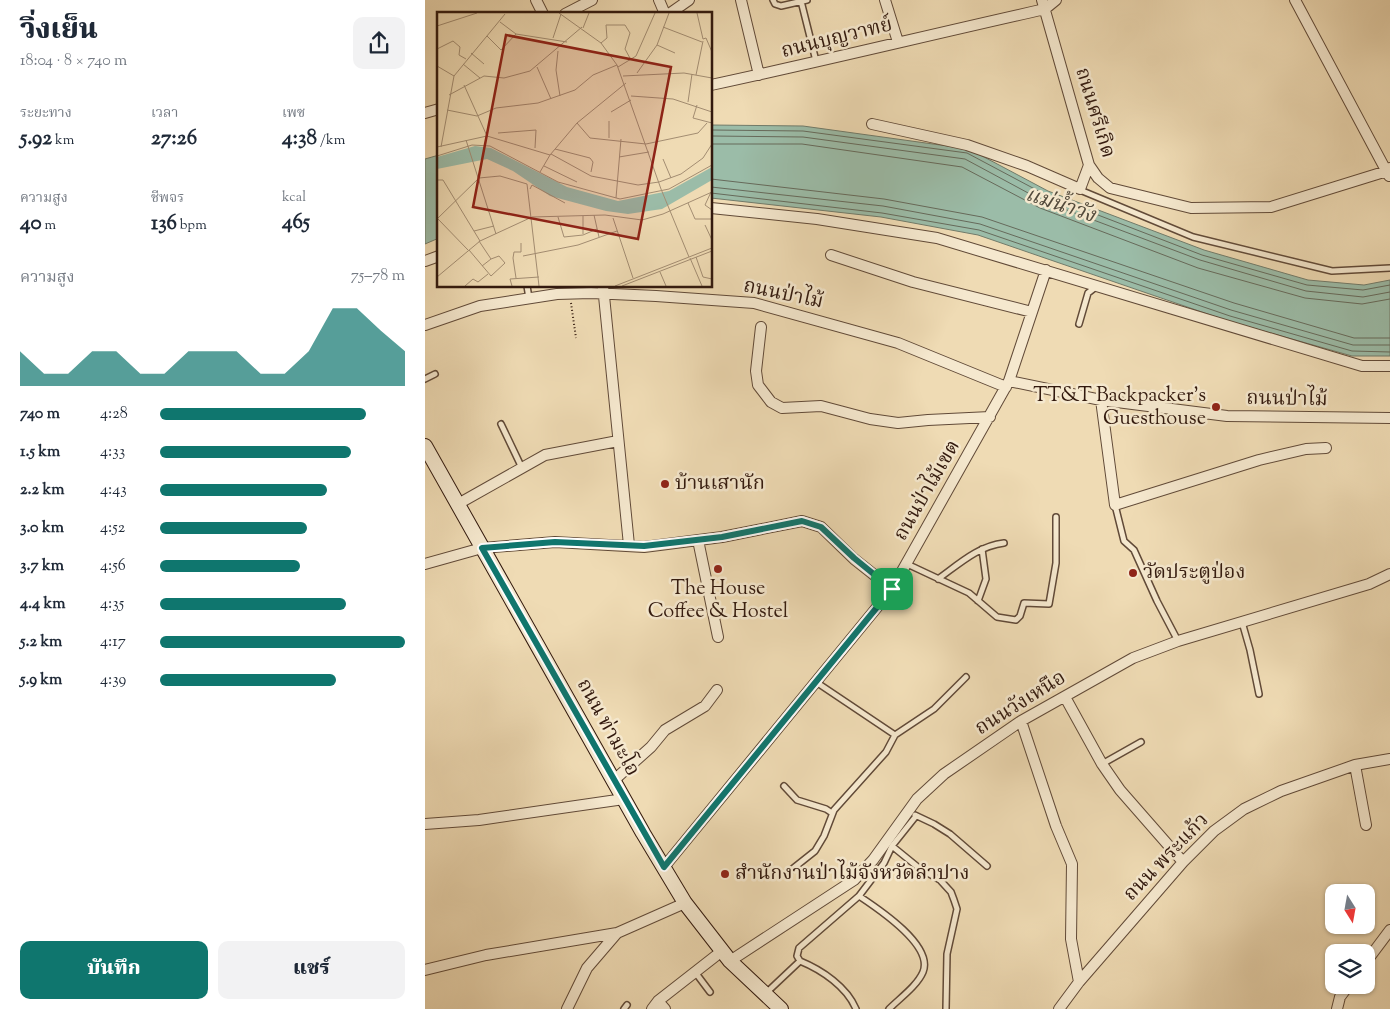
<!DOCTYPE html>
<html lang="th">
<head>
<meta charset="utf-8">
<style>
  body { margin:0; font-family:"Sorts Mill Goudy","Noto Serif Thai",serif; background:#f2f2f3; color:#1f2937; height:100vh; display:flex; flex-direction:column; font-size:19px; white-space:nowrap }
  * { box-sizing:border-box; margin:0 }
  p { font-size:16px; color:#747a83 }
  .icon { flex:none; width:28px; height:28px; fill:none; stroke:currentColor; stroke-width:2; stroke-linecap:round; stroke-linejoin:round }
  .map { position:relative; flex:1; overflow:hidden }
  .drawer { display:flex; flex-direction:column; background:#fff; width:425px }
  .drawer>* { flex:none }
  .needle { width:32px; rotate:169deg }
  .controls { position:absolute; left:900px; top:884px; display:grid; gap:10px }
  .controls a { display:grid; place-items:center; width:50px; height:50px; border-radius:10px; background:#fff; box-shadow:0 1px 4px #0004; font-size:25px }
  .pin { position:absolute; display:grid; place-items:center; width:42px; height:42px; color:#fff; margin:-21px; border-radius:10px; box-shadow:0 2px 8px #0006 }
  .round { display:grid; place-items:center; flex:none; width:52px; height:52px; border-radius:10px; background:#f2f2f3 }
  .summary { display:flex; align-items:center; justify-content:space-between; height:85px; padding:0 20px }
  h1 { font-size:28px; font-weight:800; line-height:38px }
  .stats { display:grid; grid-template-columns:repeat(3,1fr); gap:8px; height:85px; padding:5px 20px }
  .stats div { display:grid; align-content:center }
  .stats b { font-size:21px; font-weight:800 }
  .stats small { font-size:14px; font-weight:400 }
  .stats p { font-size:14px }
  .chart { height:140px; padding:10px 20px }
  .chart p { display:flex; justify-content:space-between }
  .chart svg { width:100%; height:90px; margin-top:5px; fill:#0f766e; opacity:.7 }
  .primary-button { display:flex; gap:10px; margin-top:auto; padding:10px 20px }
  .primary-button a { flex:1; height:58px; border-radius:10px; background:#0f766e; color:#fff; font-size:20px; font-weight:800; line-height:58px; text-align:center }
  .primary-button a+a { background:#f2f2f3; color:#1f2937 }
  ul { padding:0 20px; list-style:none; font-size:16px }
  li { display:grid; grid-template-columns:80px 60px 1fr; align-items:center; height:38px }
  li i { height:12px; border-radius:6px; background:#0f766e }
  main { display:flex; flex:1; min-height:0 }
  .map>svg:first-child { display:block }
  .water { fill:#9bbca8; stroke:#717b6a }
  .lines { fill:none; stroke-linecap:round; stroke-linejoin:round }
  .shore { stroke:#666a5b; stroke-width:1 }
  .lane-casing { stroke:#614a38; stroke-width:8 }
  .street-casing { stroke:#614a38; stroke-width:12 }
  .secondary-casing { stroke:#32190e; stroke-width:16 }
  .path { stroke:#32190e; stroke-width:2; stroke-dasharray:1 2.5; stroke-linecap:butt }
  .lane { stroke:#f5e8ce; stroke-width:5 }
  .street { stroke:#f5e8ce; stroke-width:10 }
  .secondary { stroke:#f5e8ce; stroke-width:14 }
  .route-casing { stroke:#fff; stroke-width:10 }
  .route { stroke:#0f766e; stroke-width:6 }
  .poi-dot { fill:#8f2418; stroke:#f5e8ce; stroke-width:2 }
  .labels { text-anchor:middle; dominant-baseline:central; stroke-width:5; stroke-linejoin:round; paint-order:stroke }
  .street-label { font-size:20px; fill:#32190e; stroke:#f5e8ce }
  .poi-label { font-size:20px; fill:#32190e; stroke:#f5e8ce; text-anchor:start }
  .water-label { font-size:21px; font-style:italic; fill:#524a3c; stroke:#f5e8ce }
  .inset-road { fill:none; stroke:#a38d72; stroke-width:1 }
  .view { fill:#8f2418; fill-opacity:0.15; stroke:#8f2418; stroke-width:2.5 }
  .inset-edge { fill:none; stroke:#32190e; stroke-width:2.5 }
</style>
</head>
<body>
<main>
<section class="drawer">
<div class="summary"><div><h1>วิ่งเย็น</h1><p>18:04 · 8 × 740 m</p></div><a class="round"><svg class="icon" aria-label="share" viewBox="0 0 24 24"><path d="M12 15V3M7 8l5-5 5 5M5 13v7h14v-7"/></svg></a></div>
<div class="stats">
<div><p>ระยะทาง</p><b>5.92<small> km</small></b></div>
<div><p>เวลา</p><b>27:26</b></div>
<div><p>เพซ</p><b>4:38<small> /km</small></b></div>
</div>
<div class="stats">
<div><p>ความสูง</p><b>40<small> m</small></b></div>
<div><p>ชีพจร</p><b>136<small> bpm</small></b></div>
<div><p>kcal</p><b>465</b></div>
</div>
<div class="chart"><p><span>ความสูง</span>75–78 m</p>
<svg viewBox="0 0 160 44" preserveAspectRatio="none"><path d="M0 44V27L10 38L20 38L30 27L40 27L50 38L60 38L70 27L80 27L90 27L100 38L110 38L120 27L130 6L140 6L150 17L160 27V44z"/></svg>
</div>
<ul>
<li><b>740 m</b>4:28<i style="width:84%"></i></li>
<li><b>1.5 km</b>4:33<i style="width:78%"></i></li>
<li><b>2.2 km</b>4:43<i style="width:68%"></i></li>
<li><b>3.0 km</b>4:52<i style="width:60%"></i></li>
<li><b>3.7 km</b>4:56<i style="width:57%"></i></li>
<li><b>4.4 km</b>4:35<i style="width:76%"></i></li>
<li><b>5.2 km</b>4:17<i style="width:100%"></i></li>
<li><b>5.9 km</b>4:39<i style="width:72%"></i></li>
</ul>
<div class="primary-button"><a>บันทึก</a><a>แชร์</a></div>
</section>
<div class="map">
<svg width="965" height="1009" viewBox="0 0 965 1009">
  <rect width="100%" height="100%" fill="#efdbb4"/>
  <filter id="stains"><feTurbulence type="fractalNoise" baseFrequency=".004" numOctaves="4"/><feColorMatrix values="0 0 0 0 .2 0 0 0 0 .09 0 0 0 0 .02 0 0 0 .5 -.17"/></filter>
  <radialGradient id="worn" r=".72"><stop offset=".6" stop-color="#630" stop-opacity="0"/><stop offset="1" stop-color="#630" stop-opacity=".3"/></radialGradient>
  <path class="water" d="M286,125L378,126L544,149L623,191L779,250L883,280L939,285L965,280V356H927L803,321L553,235L456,217L286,198Z
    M14,155V238L0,244V159Z"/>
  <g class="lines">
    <path class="shore" d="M286,130L378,131L542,153L621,195L777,255L882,285L938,290L965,285
      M286,136L378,137L540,159L618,201L775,260L881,291L938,297L965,292
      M286,144H377L537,167L615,208L773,268L880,298L937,304L965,299
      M286,179L459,199L557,217L809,303L929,338H965
      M286,187L458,206L555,224L806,310L928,345H965
      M286,193L457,213L554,230L805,316L927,351L965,352"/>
    <defs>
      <path id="lane" d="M348,0L350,4L356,6L382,0
        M376,1L391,61
        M655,190L768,237L907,271L965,268
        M102,286L104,298
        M654,324L663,293L672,286
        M0,379L10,374
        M76,424L97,468
        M690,505L699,541L709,550L732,601L753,641
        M482,564L544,593L572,617L591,620L595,616L599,603L624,604L631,563V517
        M513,579C534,564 553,546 579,543
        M553,601L561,579L557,549
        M817,622L825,650L834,694
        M391,682L470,735
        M677,764L716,742
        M359,786L372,800L401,809L407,813
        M490,815L509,824L525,834L562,866
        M467,846L494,868L515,880L526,892L529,900L532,909L522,954L521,1009
        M361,874L390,851L399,836L409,810L461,752L470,735L509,709L541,677
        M434,896C452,908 509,945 498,972C492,986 475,998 464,1009
        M375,961L372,956L374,948L434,896L459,863L467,846L491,816
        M270,972L285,992
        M340,994L375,961C397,970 422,987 431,1009
        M199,1009L202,1005"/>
      <path id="street" d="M111,0L118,14
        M234,0L240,14
        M316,0L334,75
        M460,0L473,42
        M617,0L664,165L673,178L685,188L766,208L846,207L962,171L965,168
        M870,0L964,176
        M140,14L167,0
        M244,14L264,0
        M286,85C398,61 508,34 620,9L631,0
        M0,113L14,109
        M447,124L542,145L602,166L655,189L664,165
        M286,208L392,219L512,238L937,366H965
        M406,255L488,282L607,312
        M0,261L14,256
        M178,286L204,545
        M0,325L55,306L132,294L166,293L231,296L329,303L473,343L581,387
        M336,327L331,371L333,385L346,402L357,408L396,406L445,419L473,423L503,420L565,417
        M584,381L676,400L802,416L965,418
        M676,400L690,505L834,460L881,449L901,448
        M33,504L120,455L193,441
        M273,540L293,637
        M0,564L57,548L130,542L219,547L297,537L377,521L396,527L429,559L467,589
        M640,697L677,764L695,790L758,862
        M596,721L631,826L647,864L646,939L654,982
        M930,765L941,825
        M188,781L226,747L240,730L280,706L292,690
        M0,824L54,820L199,799
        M239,867L467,589L584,381L621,270
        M305,961L429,880L448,860L492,799L519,774L596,721L708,658L753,641L944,584L965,574
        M941,962L965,930
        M0,970L61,955L192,933L260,903
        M233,1001L240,1009
        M142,1009L162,968L192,933
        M227,1009L233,1001L297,951
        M634,1009L654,982L758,862L789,831L819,809L856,791L930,765L965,759
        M912,1009L915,997L924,985"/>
      <path id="secondary" d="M0,446L218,833L260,903L305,961L356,1009"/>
    </defs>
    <use href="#lane" class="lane-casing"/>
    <use href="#street" class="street-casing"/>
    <use href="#secondary" class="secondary-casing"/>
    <path class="path" d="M146,303L151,338"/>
    <use href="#lane" class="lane"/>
    <use href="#street" class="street"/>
    <use href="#secondary" class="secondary"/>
  </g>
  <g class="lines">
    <defs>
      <path id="route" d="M377,521L396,527L429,558L467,589L239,867L57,548L130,542L219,546L297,537Z"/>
    </defs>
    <use href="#route" class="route-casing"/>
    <use href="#route" class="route"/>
  </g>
  <g class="poi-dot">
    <circle cx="791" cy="407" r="5"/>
    <circle cx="240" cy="484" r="5"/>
    <circle cx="293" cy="569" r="5"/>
    <circle cx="708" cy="573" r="5"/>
    <circle cx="300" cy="874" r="5"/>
  </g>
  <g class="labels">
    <g class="street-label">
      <text transform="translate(412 39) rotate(-14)">ถนนบุญวาทย์</text>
      <text transform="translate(669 113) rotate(73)">ถนนศรีเกิด</text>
      <text transform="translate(358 295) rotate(12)">ถนนป่าไม้</text>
      <text transform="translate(862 400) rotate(1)">ถนนป่าไม้</text>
      <text transform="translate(503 491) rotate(-60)">ถนนป่าไม้เขต</text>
      <text transform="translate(596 704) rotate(-32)">ถนนวังเหนือ</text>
      <text transform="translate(182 728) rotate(61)">ถนน ท่ามะโอ</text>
      <text transform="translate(742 858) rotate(-46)">ถนน พระแก้ว</text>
    </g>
    <g class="poi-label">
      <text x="781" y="396" text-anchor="end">TT&amp;T Backpacker's<tspan x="781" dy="23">Guesthouse</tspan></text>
      <text x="250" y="484">บ้านเสานัก</text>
      <text x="718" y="573">วัดประตูป่อง</text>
      <text x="293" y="589" text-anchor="middle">The House<tspan x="293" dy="23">Coffee &amp; Hostel</tspan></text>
      <text x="310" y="874">สำนักงานป่าไม้จังหวัดลำปาง</text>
    </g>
    <g class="water-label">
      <text transform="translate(635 206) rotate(18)">แม่น้ำวัง</text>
    </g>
  </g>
  <g transform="translate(12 12)">
    <rect width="275" height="275" fill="#efdbb4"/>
    <path d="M38,134L54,136L130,175L181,189L232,179L275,155V168L225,197L191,202L169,199L113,184L76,159L50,147L0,157V145Z" fill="#9bbca8"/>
    <path class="inset-road" d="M122,1L164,31L180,53L224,177L252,245M260,1L266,27L269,26L275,40M63,10L79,22L130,30M0,14L40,1M226,15L265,30M146,16L152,1M50,24L64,38L79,22M116,26L124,2M164,31L170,26L169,13H188L193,21L188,37L194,48M220,33L238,41M0,37L16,29L23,35L22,43L29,47M121,39L119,58L123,84M34,41L47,52M26,52L43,66M0,54L17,64M100,55L114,87M181,55L199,44L218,1M200,61L220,33L232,1M259,63L266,29M186,64L247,61L275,66M27,73L50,124M12,83L47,64L67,66L93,59L145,15M194,84L236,87L275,100M251,90L255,62M260,93L256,106L275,111M10,98L40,104L59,96L101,91L138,78L156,63L180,53M174,100L194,88M172,109V126M140,111L153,126L209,132L261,121L270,111M61,121L99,118L98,136M29,128L59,222M0,135L50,124L113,143M4,135L17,64L68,2M118,137L153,146L156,150L154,160M114,142L154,164L201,173L222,170L244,162L266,146L275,132M0,144L35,133L53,134L121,170L183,187L232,177L275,153M182,145L212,140M226,147L234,166M107,154L140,170M103,160L113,143L140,111L189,71M0,168H6L43,229M93,177L95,173L128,191M274,180L268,193L275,198M179,186L184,127M251,191L258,207H275M157,203L162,225M146,204V222M121,205L127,225L146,223L160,217M176,206L196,266M0,207L42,166L63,164L90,172L102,274M1,207L31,238M268,213L275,228M37,219L57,214M42,229L54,247L45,254M32,238L54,264L68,251L62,244L54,247M86,244L141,233L180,219M259,245L266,265L275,267M253,246L265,274M223,260L229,274M0,265L43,229L95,205L168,203L205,208L226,202L275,180M79,266L76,246L77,240H84V231M28,274L36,267L41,270L51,262M75,274L73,267L102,265M178,274L275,236M185,274L275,239"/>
    <path class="view" d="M69,23L234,55L201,227L36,195Z"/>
    <rect width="275" height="275" class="inset-edge"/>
  </g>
  <rect width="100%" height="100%" filter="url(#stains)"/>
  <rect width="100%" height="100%" fill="url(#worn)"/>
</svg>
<div class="controls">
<a><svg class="needle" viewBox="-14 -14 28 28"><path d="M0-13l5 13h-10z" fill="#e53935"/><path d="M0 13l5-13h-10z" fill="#747a83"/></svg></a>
<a><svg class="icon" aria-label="layers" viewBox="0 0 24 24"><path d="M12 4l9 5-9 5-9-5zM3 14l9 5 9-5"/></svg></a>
</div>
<div class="pin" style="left:467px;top:589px;background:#1e9e55"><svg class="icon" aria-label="arrive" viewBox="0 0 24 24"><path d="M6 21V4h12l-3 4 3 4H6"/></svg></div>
</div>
</main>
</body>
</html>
